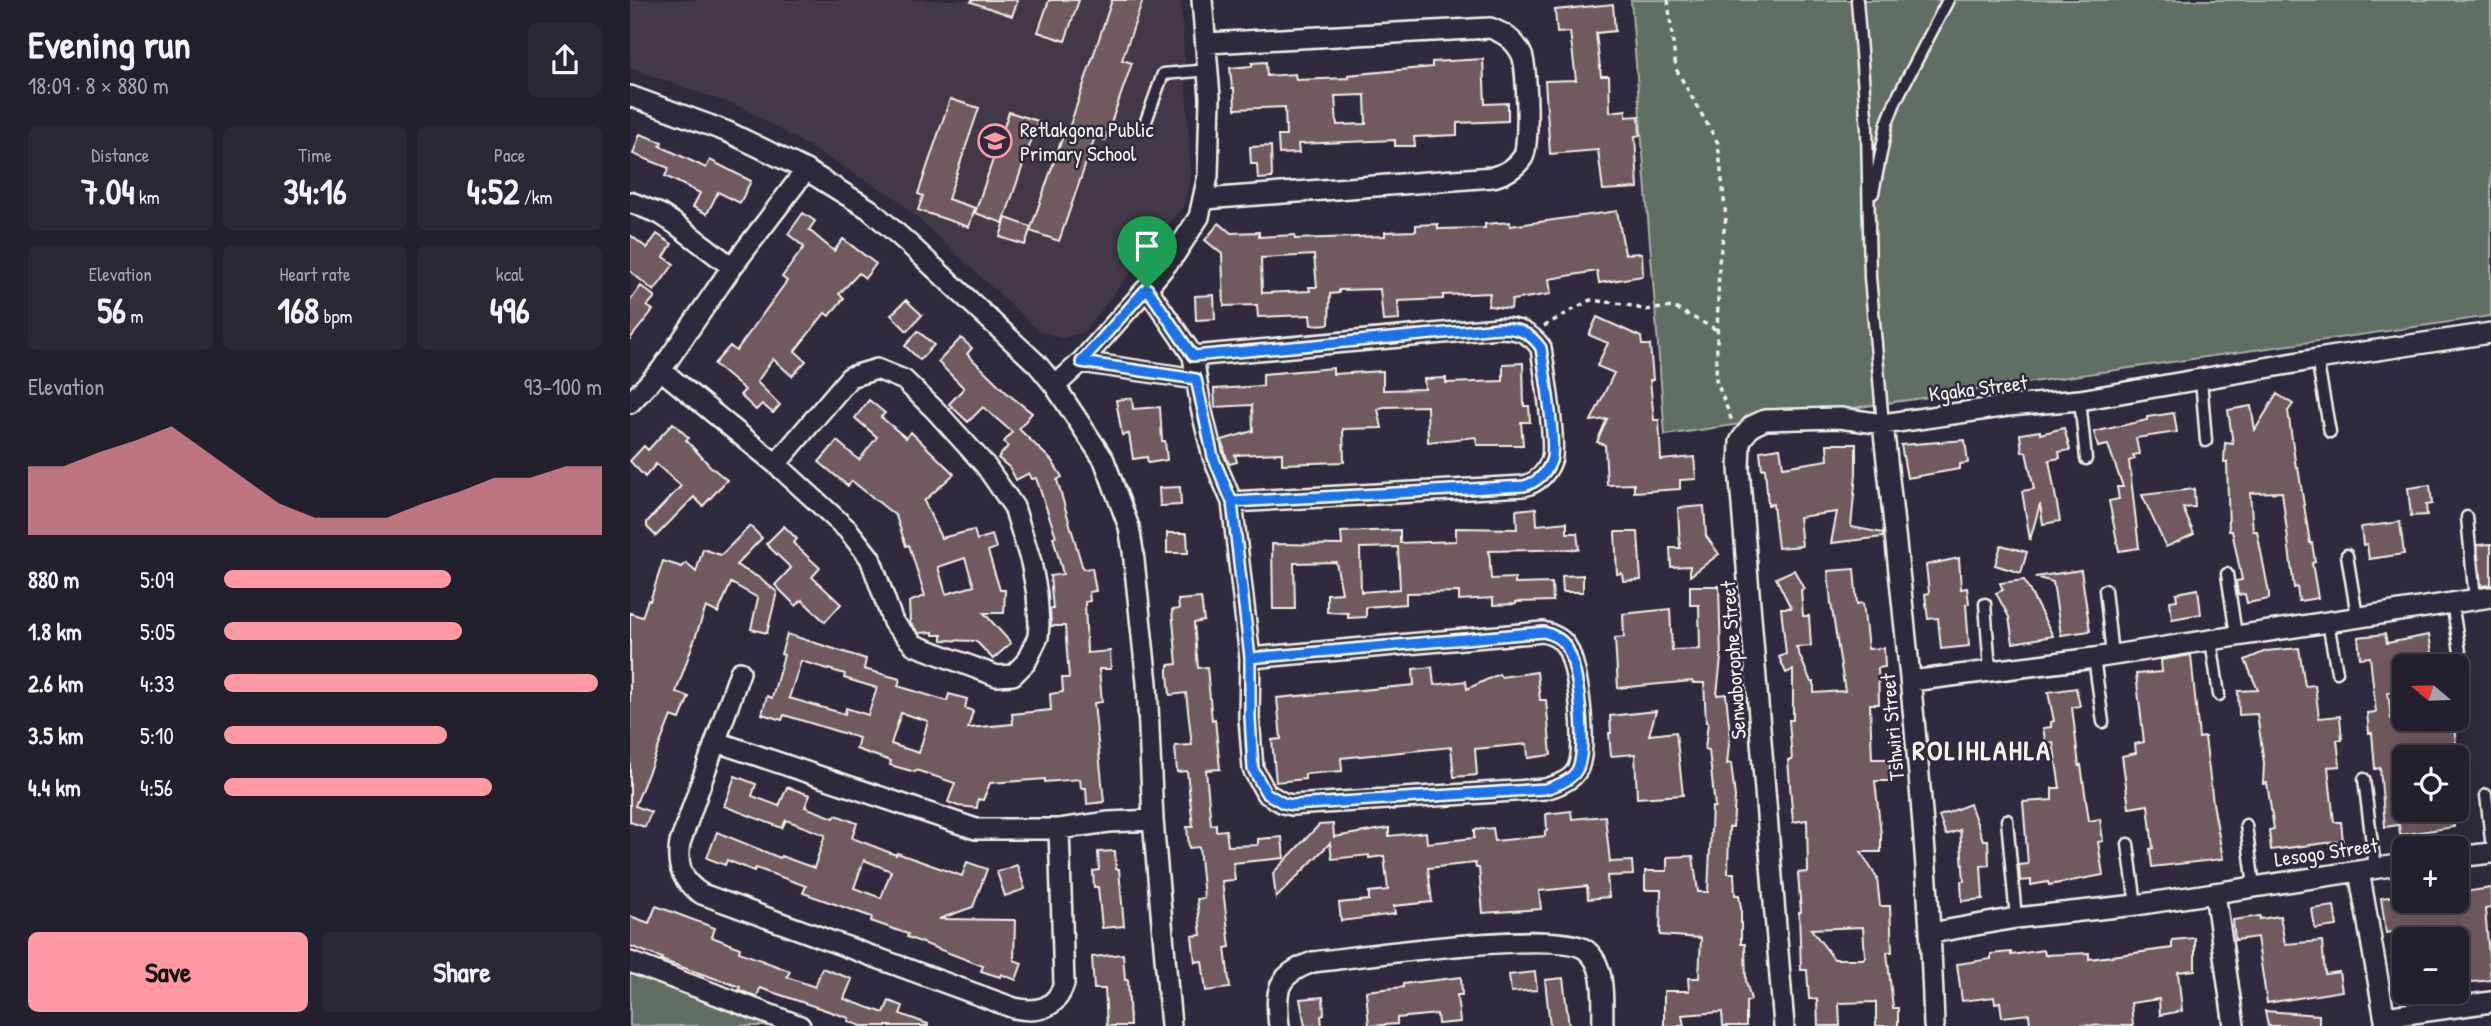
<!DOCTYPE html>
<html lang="en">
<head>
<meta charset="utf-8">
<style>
  body { margin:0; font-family:"Patrick Hand",sans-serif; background:#2b2836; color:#f1f3f6; height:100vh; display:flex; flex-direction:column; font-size:26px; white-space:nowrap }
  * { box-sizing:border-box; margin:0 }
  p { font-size:23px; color:#a3a3aa }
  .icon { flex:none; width:38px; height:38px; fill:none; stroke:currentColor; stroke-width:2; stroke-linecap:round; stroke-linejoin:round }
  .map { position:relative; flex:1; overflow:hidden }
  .side { display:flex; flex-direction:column; background:#23202e; width:630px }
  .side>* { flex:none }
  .needle { width:46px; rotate:289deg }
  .fabs { position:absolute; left:1762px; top:654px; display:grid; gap:14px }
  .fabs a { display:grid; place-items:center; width:77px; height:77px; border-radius:10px; background:#23202e; box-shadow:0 7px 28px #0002,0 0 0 2px #403e4a; font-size:35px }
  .pin { position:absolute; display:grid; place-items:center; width:60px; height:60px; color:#fff; margin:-72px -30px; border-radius:50% 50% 50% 0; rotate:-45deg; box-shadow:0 0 7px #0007 }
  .pin .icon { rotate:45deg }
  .round { display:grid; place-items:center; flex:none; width:74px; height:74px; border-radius:10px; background:#2b2836 }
  .head { display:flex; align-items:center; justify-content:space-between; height:119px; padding:0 28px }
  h1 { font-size:38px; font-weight:700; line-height:52px }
  .figures { display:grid; grid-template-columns:repeat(3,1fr); gap:10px; height:119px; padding:7px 28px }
  .figures div { display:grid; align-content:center; border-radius:10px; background:#2b2836; text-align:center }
  .figures b { font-size:35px; font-weight:700 }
  .figures small { font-size:19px; font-weight:400 }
  .figures p { font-size:19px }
  .chart { height:196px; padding:14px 28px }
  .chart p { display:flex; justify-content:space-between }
  .chart svg { width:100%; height:126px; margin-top:7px; fill:#ff9aa2; opacity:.7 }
  .button { display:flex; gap:14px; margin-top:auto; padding:14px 28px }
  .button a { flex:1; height:80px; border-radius:10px; background:#ff9aa2; color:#111; font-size:28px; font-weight:700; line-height:80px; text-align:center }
  .button a+a { background:#2b2836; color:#f1f3f6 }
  ul { padding:0 28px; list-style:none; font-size:23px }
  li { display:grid; grid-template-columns:112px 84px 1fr; align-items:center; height:52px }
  li i { height:18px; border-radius:9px; background:#ff9aa2 }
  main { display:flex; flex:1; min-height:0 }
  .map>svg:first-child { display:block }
  .built { fill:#423847 }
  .green { fill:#616e64; stroke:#aab0a6; stroke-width:2 }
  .building { fill:#6f5a5e; stroke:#f4f1e8; stroke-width:2; fill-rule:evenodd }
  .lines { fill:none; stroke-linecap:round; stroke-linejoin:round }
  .lane-casing { stroke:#f4f1e8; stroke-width:15 }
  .street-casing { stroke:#f4f1e8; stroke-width:24 }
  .path { stroke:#f4f1e8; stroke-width:3.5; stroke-dasharray:5 5; stroke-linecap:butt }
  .lane { stroke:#2f2a3d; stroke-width:10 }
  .street { stroke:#2f2a3d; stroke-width:19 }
  .route-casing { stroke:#fff; stroke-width:14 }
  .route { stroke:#1a73e8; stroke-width:9 }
  .labels { text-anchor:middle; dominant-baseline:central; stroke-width:5; stroke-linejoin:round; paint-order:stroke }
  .poi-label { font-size:21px; fill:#f4f1e8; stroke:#2f2a3d; text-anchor:start }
  .street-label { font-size:21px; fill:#f4f1e8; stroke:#2f2a3d }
  .district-label { font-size:28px; font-weight:bold; letter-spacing:2px; fill:#f4f1e8; stroke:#2f2a3d }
</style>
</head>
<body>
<main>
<section class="side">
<div class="head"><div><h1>Evening run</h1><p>18:09 · 8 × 880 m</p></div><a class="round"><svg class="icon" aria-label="share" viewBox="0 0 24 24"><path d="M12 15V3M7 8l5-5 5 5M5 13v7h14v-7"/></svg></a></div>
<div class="figures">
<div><p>Distance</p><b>7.04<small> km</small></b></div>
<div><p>Time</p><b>34:16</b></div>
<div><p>Pace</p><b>4:52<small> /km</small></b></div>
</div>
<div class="figures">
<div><p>Elevation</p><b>56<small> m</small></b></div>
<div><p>Heart rate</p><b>168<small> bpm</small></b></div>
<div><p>kcal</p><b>496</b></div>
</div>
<div class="chart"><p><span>Elevation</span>93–100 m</p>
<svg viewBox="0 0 160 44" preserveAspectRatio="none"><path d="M0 44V20L10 20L20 15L30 11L40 6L50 15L60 24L70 33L80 38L90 38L100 38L110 33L120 29L130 24L140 24L150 20L160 20V44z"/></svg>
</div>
<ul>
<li><b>880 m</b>5:09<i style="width:60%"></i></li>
<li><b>1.8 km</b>5:05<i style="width:63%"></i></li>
<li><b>2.6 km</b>4:33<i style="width:99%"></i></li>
<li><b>3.5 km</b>5:10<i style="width:59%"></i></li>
<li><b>4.4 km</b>4:56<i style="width:71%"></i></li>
</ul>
<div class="button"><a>Save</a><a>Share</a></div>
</section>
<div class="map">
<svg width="1861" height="1026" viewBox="0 0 1861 1026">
  <rect width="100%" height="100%" fill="#2f2a3d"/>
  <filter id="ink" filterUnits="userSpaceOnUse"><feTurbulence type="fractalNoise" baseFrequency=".0143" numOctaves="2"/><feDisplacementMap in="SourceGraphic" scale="14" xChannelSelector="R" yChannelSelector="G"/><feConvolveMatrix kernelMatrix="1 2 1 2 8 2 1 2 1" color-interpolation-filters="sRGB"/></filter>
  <g filter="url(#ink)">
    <path class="built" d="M0,0H551L561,174L554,205L453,333L431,338L409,331L266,198L115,109L0,68Z"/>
    <path class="green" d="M1001,0H1861V316L1035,435Z
      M0,969L157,1026H0Z"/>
    <path class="building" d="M342,0H388L382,16L341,2Z
      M419,0H449L435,41L408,32Z
      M482,0H513L492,60L502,63L475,140L465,137L429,241L400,231L435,130L438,131Z
      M983,4L985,31L966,33L971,76H979L980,112L996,110V117L1009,116L1010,135L1005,136L1008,188L973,190L968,150L920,154L915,81L946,80L940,32L927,33L925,10Z
      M853,59L855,104L878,103V121L827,123V135L784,137L785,146H765V140L668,144L669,153L649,154L648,136H656L655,107L605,109L604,88H602L600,68L622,66V63L636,62L637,76L665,74L666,80L719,78L718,75L802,67V62ZM735,95L736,124L707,125L705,96Z
      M320,99L349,108L318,199L345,208L339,227L288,210L293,196L288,194Z
      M379,112L408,121L373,223L345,213Z
      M10,134L32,142L30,146L76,168L80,160L121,181L110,203L88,192L77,214L63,207L70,193L35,176L39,168L3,154Z
      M641,146L642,178L628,179L627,164H621L620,147Z
      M987,211L995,254L1012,253L1013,276L969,283L967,271L919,279L921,294L882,300L881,309L858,306L860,293L813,295V299L768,301L769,320L753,321L750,289L709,290V293L700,294L699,324L681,325L680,315L628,317L627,305L594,306L592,254L575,240L589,223L601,233L629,232V237L665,235V239L755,236V232L786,231V225L808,224V229L855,228V224L880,222V226ZM684,255L687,287H679L680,291L632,293L631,258Z
      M173,213L185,221L179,230L204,251L213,239L246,264L235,278L229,273L209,294L214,298L199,316L195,313L165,351L176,361L162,376L143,359L127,382L150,405L143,413L132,404L126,410L110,395L115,390L84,364L100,346L106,351L157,281L152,277L174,247L158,234Z
      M376,218L401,227L395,245L370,237Z
      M27,234L42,244L34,257L44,264L24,291L0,271V235L17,248Z
      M11,286L25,297L17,306L23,310L0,339V301Z
      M584,295L585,319L566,320L565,296Z
      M276,300L292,315L277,331L261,315Z
      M967,317L1011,337L1012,345H1020L1023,380H1020L1024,420H1029L1031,460L1064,457L1066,479L1050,480V489L1004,492V484L977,485L975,445L967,442L977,419L961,421L984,373L967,366L978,343L959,335Z
      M288,331L304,345L290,360L275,346Z
      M331,338L342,348L337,354L378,394L402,413L389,429L422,461L432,477L427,480L453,569L462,568L466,591L459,592L460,601L455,602L457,653L480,651L481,669H469L472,702L464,703L474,802L457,804L456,788H451L450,779L415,782V779L360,783L353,800L348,799L347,808L328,806L318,802L325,783L286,770L285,772L260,765L261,761L226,749L229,738L154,715L152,720L132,714L137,696L142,698L154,655L151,654L157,634L236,659L234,669L270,679L268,686L317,701L319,694L337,699L335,708L343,711L338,728L383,724L382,714L421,710L420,694L433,692L432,678H439L435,626H421L420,609H423L420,576L433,574L423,537L426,536L406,478L402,479L399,473L386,480L380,468L368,458L378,446L374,442L382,432L353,407L338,422L319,404L334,388L308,362ZM171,661L215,674L214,678L247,688L238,715L216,708L215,714L159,698ZM271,713L298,721L289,753L261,744Z
      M893,363L894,406H899L900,422H891L893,445H847L846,437L798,442L797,406L754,407L748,409L752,428L713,429L714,462L652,464V453L605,455L607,462L599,464L595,453L592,440L623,431L622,405L585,407L584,389L633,386V374L703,368V374L753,371V390L795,389L794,379L816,378V383L873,381V364Z
      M1647,394L1663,404L1658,411L1666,468L1668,467L1680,543H1682L1685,562L1682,563L1688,598L1669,601L1667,587L1664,588L1652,492L1620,493L1623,531H1627L1639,593V599L1617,603L1615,594L1608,595L1606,581L1612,580L1602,531H1599L1597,462H1594L1595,443L1603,444L1598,410L1621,406L1625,430Z
      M502,398L503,409L530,407L532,441H535L537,460L518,463L517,457L503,459L499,434L492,435L486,400Z
      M239,400L255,413L251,417L276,438L281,432L324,474L294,501L311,538L344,530L347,540L362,535L366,548L358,551L370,590H375L374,613H354L381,643L363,659L346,641L312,640V635H303V632L289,633L280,623L279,602L295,596L279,545L276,546L266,516L222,481L218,486L189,462L207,441L229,460L247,437L225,418ZM335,558L344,586L316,594L308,567Z
      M1544,413L1547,432L1506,438L1509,454L1503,455L1505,459L1499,461L1509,548L1489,551L1479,501L1489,499L1487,487H1493L1478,445L1468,447L1464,432L1517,420V417Z
      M43,423L59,438L56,440L80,466L97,480L73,506L64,497L26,536L17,527V522L51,486L26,464L15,477L0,461L14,446L18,450Z
      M1434,428L1440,450L1429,452L1430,458L1419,460L1430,521L1413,524L1410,504L1400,540L1392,491L1404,489L1396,452H1392L1390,434L1410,431V434Z
      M1335,440L1338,463L1330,464V469L1277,478L1271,445Z
      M1197,444H1226V474L1221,527L1253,533V537L1201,543L1207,512L1169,517L1172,546L1148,548L1143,504L1138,505L1135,468L1132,469L1130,451L1150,448L1153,467L1198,460Z
      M1800,485L1802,504L1796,505L1797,515L1781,516L1778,488Z
      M550,487L551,505L530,506L529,488Z
      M1564,489L1565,507L1553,508L1564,534L1536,547L1512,495Z
      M1074,506L1076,536L1089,554L1060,576V566L1041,567L1040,548H1050L1048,508Z
      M906,508L907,525L937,522V533H947L949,549L859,551L861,579L885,578V584L922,583L923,601L886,602V604L863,605V598L829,600V592L776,593V604L736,607V617L718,618V613L697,612V594L712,593L706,562L664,563L665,609H643L642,544L712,545L711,532L770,530V543L826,541V528L887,529L886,510ZM768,547L770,589L731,592L730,548Z
      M1770,522L1774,554L1739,559L1737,544L1733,545L1731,527Z
      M120,526L132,538L106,565L128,577L147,592L137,633L121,629L128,598L101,583L88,613L76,607L46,692L59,697L50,719L41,716L5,806L21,812L15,827L0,822V613L12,617L18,600L20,601L33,561L52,567L56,563L66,572L73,549L91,555Z
      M154,526L167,539L163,543L190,568L182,577L211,604L195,622L172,600L166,606L145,585L161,568L136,544Z
      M985,532H1008L1011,580L993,581L992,573L987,574Z
      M537,533H557L558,553H537Z
      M1861,544V585L1851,586L1847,545Z
      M1371,545L1397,552L1391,573L1365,565Z
      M1329,558L1331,589L1337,588L1339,603L1336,604L1339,646L1311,649L1308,618L1298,619L1295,594L1299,593L1296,565Z
      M1224,569L1227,604L1233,603L1238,649L1254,648L1255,667L1248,668L1249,704H1240L1242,759H1260V781H1245L1251,834V852H1231L1247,878L1250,906H1260L1262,952H1257L1263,1008H1268V1026H1246V1002L1209,1003L1210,1026H1188L1187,999H1179L1177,970H1171L1169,912H1171L1168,873L1178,872L1177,820L1163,822L1158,760H1162L1159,720H1163V670L1156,673L1149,657L1156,654L1151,608H1161L1146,578L1164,570L1174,589L1171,590L1173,616H1179L1181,646L1166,647L1181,682H1184V693L1215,691L1201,603L1198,571ZM1233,927L1235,957L1233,959H1204L1181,929Z
      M1451,570L1460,631L1431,635L1423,582L1405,577Z
      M953,575V592H933L932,576Z
      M1394,580L1423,636L1383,643L1379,617L1366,593L1373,590L1370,583Z
      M1060,586H1089L1091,658L1087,695L1096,694L1100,734L1097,764L1101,763L1105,797L1103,827H1099L1098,873H1104L1105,895H1109L1111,908V944H1115L1116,981L1121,1000L1116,1002V1026H1093L1092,1012L1052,1015L1054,1026H1034V991H1059L1058,978H1069L1071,938L1030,935L1031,890H1015V871H1037V857L1063,856L1068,892H1078L1082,807H1085L1079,750L1075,749L1078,722H1076L1074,683H1063L1062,681L988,688L985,638L994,637L993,614L1040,609L1042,650L1070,649L1069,605H1060Z
      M1568,589L1571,614L1542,619L1540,601L1547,600L1546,593Z
      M571,598L574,621L564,623L568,668L577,667L582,720L585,719L590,769L576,770L581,825L586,824V831L596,830L598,846L628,845V839L652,837L654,858L603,863L605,880L592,881L600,947L595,948L600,988L576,991L572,961L565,962L562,936L571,935L567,899L574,898L569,847L559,848L557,827H563L557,771L547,772L545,746L562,745L556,693L540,695L538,674V665L547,664L542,610L549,609L548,600Z
      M1755,634L1757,643L1799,635L1802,653L1761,660L1765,692L1758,693L1761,719H1823L1828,758H1774V810H1822L1824,827L1770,835L1769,825L1755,827L1750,768L1745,769L1742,733H1739L1737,713L1746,712L1740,657L1730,658L1728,637Z
      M1669,648L1675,686L1685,685L1689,718L1710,716L1712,740H1707L1710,766L1698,767L1704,822H1711L1713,841L1641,850L1639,830L1644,829L1637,783L1633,784L1634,763L1627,714L1609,715L1608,691L1628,690L1615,660L1636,651Z
      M1561,655L1569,738L1575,737L1583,803L1593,859L1522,867L1520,849L1523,848L1518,805L1499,808L1492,756L1506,753L1505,744L1514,742L1506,674L1532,672L1531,660Z
      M802,667L804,685L836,681L837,689L869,674L871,677L907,672L910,700H916L921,755L898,758L897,744L845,749L847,775L824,777L821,747L711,758L712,771L675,774V779L646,782L642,740L651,739L647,698L784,685L783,669Z
      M1446,688L1450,706L1442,707L1449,766L1451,765L1459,821L1470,819L1473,841L1468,842L1473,875L1419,885L1418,882L1401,885V880L1390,881L1389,865L1398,864L1393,802L1422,800V788H1430L1423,742L1416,744L1413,728L1421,727V722L1424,721L1418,692Z
      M1026,711L1019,735L1046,732L1053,795L1007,798L1005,754L981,756L979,733H981L980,716Z
      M105,776L126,784L122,796L149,806L157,787L180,795L175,807L204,818L206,815L227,823L222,838L266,855L267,853L332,876L337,862L357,869L343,907L309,919L385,920L384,960L392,963L386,980L371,974L370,977L351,971L353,966L277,937L278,934L241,921L242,917L173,893L176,886L126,868L124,871L97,860L95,865L77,858L87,832L150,858L151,856L184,868L195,835L156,820L152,828L94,806ZM234,860L261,871L251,898L224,888Z
      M1340,804L1353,840H1358L1359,865L1351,866L1353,899L1332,901L1331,881H1334L1330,830L1316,835L1309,816Z
      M941,811L942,819L975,816L980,862L1002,861L1003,875L977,876L979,897L958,899L957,886L909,891L911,909L853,913L849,868H846L845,863L798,868L802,902L764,906L765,914L711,921L709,903L739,900V892L758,890L754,856L739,858V855L702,859L700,843L646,898L643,873L689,825L703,824L704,837L759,828V836L796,832L797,843L844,838V830L863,828L865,841L915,836V831H917L916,814Z
      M485,851L486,869H489L494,926L472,928L468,887H464L463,871L469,870L468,852Z
      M387,865L395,889L375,896L367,872Z
      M1861,888V908L1855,909L1861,980L1834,983L1828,928L1792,932L1791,928L1756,933L1751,898L1772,895L1773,903L1827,901V893Z
      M26,906L85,928L82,937L110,948L109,952L160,971L157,977L185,987L192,968L222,979L214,999L254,1013L259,1001L273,1006L270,1014L298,1024V1026H231L218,1021L219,1018L130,988L127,997L109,990L110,987L31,960L32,958L0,946V916L19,923Z
      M1704,906L1707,926L1685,929L1682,909Z
      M1630,916V919L1650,916L1655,944L1692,941L1695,974L1709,972L1712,991L1637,1003L1627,937L1605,940L1603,920Z
      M1565,938V970L1548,972L1552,1011L1530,1015L1529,999L1501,1003L1503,1026L1400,1025L1399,1014L1372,1017L1370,1002L1365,1003L1364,997L1332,1001L1327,964L1361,959V954L1381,952V955L1414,950L1415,955L1459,953V959L1542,948V940Z
      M493,954L495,980H498L500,1026H477L475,989H464L462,957Z
      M905,972L907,990L881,992L879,975Z
      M831,977L832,995H827L830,1022L808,1024L807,1014L767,1018V1024L739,1026L736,991L773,987V984Z
      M933,978L939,1026H920L915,980Z
      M693,997L694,1015L691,1016L692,1026H675L670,999Z
      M1635,1011L1689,1015V1026H1638Z"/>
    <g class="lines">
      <defs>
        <path id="lane" d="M1227,0L1237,129L1240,277L1253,424
          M516,121L533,74L579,70
          M1243,193L1257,123L1266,100L1318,0
          M1687,359L1700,432
          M1571,379L1576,441
          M1450,400L1456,459
          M1837,517L1845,600
          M1717,555L1727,616
          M1597,574L1606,635
          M1475,590L1482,655
          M1822,603L1833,670
          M1355,604L1360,670
          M1698,623L1707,672
          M1581,640L1589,695
          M1464,658L1473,722
          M1734,779L1745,868
          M1856,795L1861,840
          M1377,820L1386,918
          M1616,825L1624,886
          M1498,844L1506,905"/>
        <path id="street" d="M0,96L98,132L176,170L239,209L280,245L407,364L425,386L474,460L499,527L503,551L517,683L523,820L541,1026
          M575,199L863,177C875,174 886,168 893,157C900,145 897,68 892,55C885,40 874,33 860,28L577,43
          M0,202L30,214L44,223L102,267
          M517,288L563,356L571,408L583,457L602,502L620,658L619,717L623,769L636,793L653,803L662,805L915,789C926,786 941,781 947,770C958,751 949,665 936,646C932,639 922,634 913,632L620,658
          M563,356L868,328C887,328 900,332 911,348C914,369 927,445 921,461C916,474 908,482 894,486L602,502
          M451,362L566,379
          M31,370L146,464L218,530L240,558L263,622L284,645L367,676L383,675L396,662L408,637L409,624L407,594L401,562L384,507L355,465L306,411L274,380L247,369L220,377L146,464
          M425,386L451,362L517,288L545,254L569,217L578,176L580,97L572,0
          M0,403L31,370L102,267L176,170
          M1253,424C1275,624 1298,825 1304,1026
          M110,672L50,843C46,865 52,882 72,894L384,1008C407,1013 426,1009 434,984L429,829
          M1281,681L1464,658L1861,597
          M87,742L346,829H429L479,822L523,820
          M1827,857L1861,853
          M1729,871L1756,1026
          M1585,893L1604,1026
          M1301,933L1386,918L1506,905L1774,864
          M0,962L170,1026
          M1755,1017L1861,1002
          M649,1026C645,990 646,975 683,962C728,957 927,928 956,950C977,966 972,1002 973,1026
          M1154,1026L1109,468L1110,442L1113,437L1122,426L1135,420L1210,418L1253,424L1378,406L1450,400L1687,359L1861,333"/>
      </defs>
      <use href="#lane" class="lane-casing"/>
      <use href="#street" class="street-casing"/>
      <path class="path" d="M1038,0L1046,69L1088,143L1096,218L1089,262L1086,380L1102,421
        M914,326L960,300L994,304L1015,310L1043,307L1087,330"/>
      <use href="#lane" class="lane"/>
      <use href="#street" class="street"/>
    </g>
  </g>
  <g class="lines" filter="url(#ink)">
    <defs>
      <path id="route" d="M517,288L451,362L566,379L583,457L602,502L620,658L914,632C921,634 932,639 936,646C949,665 958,751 947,770C941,781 926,786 915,789L662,805L653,803L636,793L623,769L620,717V658L602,502L894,486C908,482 916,474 921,461C927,445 914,369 911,348C900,332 887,328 869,328L563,356L517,288"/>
    </defs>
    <use href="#route" class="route-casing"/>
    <use href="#route" class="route"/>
  </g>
  <defs>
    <symbol id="school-ring" viewBox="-11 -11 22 22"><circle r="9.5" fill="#2f2a3d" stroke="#ff9aa2" stroke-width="1.5"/><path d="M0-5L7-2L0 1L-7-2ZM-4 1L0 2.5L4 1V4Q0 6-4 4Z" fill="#ff9aa2"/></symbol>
  </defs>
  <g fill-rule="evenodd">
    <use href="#school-ring" x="346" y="122" width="38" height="38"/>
  </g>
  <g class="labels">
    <g class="poi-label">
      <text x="390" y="129">Retlakgona Public<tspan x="390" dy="24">Primary School</tspan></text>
    </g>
    <g class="street-label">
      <text transform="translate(1348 388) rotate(-7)">Kgaka Street</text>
      <text transform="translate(1103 660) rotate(-94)">Senwaborophe Street</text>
      <text transform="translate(1262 727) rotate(-95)">Tshwiri Street</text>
      <text transform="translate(1696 852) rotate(-8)">Lesogo Street</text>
    </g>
    <g class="district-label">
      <text x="1352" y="750">ROLIHLAHLA</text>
    </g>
  </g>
</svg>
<div class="fabs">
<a><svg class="needle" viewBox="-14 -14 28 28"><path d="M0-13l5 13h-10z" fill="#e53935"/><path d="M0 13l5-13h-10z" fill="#a3a3aa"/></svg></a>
<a><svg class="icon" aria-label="locate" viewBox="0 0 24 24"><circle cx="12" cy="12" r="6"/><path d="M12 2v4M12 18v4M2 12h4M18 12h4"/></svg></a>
<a>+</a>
<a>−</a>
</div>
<div class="pin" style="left:517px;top:288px;background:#1e9e55"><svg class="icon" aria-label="arrive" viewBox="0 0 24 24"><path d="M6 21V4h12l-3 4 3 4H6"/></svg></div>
</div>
</main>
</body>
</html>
